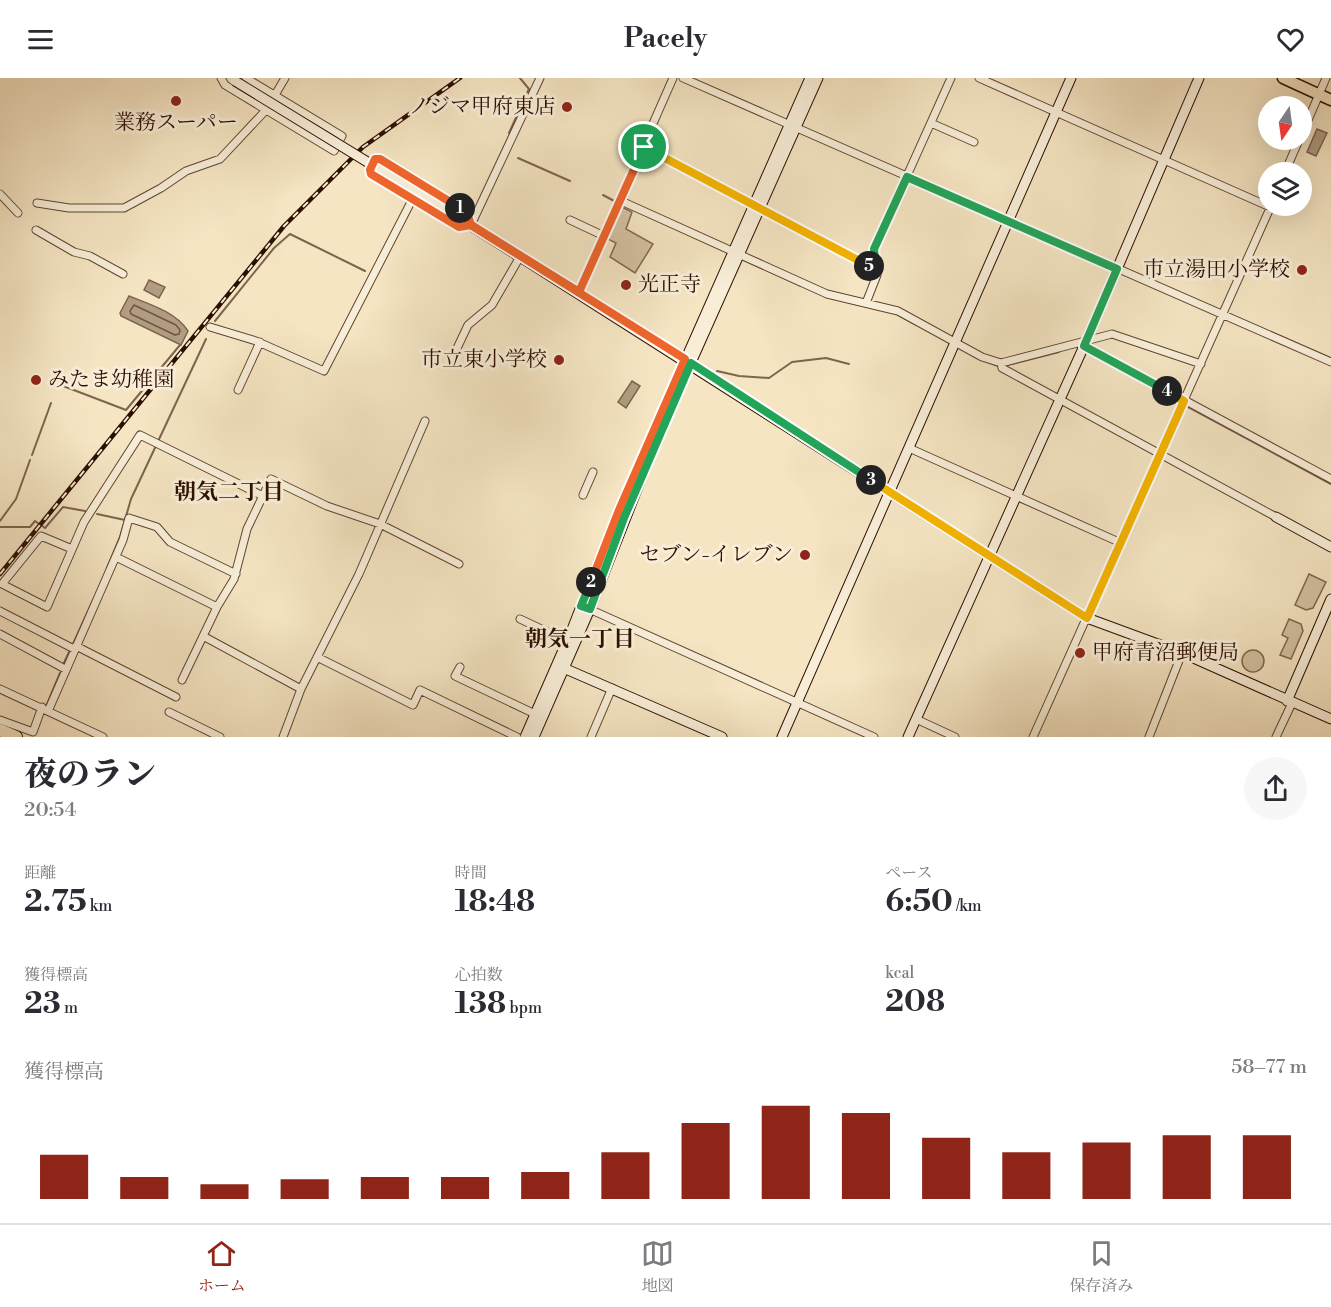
<!DOCTYPE html>
<html lang="ja">
<head>
<meta charset="utf-8">
<style>
  body { margin:0; font-family:"Libre Bodoni","Noto Serif JP",serif; background:#f7f7f7; color:#2b2b33; height:100vh; display:flex; flex-direction:column; font-size:22px; white-space:nowrap }
  * { box-sizing:border-box; margin:0 }
  p { font-size:20px; color:#7c7c81 }
  .icon { flex:none; width:33px; height:33px; fill:none; stroke:currentColor; stroke-width:2; stroke-linecap:round; stroke-linejoin:round }
  .map { position:relative; height:659px; overflow:hidden }
  .drawer { display:flex; flex-direction:column; background:#fff; flex:1 }
  .drawer>* { flex:none }
  .needle { width:39px; rotate:193deg }
  .buttons { position:absolute; left:1258px; top:18px; display:grid; gap:12px }
  .buttons a { display:grid; place-items:center; width:54px; height:54px; border-radius:50%; background:#fff; box-shadow:0 6px 24px #0002; font-size:30px }
  .pin { position:absolute; display:grid; place-items:center; width:51px; height:51px; color:#fff; margin:-26px; border:3px solid #fff; border-radius:50%; box-shadow:0 2px 6px #0007 }
  .km { position:absolute; width:30px; height:30px; margin:-15px; border-radius:50%; background:#222; color:#fff; font-size:16px; line-height:30px; text-align:center }
  .round { display:grid; place-items:center; flex:none; width:63px; height:63px; border-radius:32px; background:#f7f7f7 }
  .summary { display:flex; align-items:center; justify-content:space-between; height:102px; padding:0 24px }
  h1 { font-size:33px; font-weight:800; line-height:45px }
  .stats { display:grid; grid-template-columns:repeat(3,1fr); gap:9px; height:102px; padding:6px 24px }
  .stats div { display:grid; align-content:center }
  .stats b { font-size:30px; font-weight:800 }
  .stats small { font-size:16px; font-weight:400 }
  .stats p { font-size:16px }
  .chart { height:168px; padding:12px 24px }
  .chart p { display:flex; justify-content:space-between }
  .chart svg { width:100%; height:108px; margin-top:6px; stroke:#8f2418; stroke-width:6 }
  header { display:flex; justify-content:space-between; align-items:center; height:78px; padding:0 24px; background:#fff; font-size:27px; font-weight:800 }
  .dock { display:flex; justify-content:space-around; align-items:center; height:84px; border-top:2px solid #e1e1e2; background:#fff; font-size:16px; color:#7c7c81 }
  .dock a { display:grid; justify-items:center; gap:3px }
  .dock .selected { color:#8f2418 }
  .map>svg:first-child { display:block }
  .green { fill:#d3c1a2; stroke:#806851; stroke-width:1.5 }
  .water { fill:#b19c81; stroke:#7c644d; stroke-width:1.5 }
  .lines { fill:none; stroke-linecap:round; stroke-linejoin:round }
  .shore { stroke:#6f5640; stroke-width:1.5 }
  .stream { stroke:#7c644d; stroke-width:2 }
  .street-casing { stroke:#5f4431; stroke-width:9 }
  .secondary-casing { stroke:#2d0f00; stroke-width:11 }
  .primary-casing { stroke:#2d0f00; stroke-width:13 }
  .highway-casing { stroke:#2d0f00; stroke-width:14 }
  .street { stroke:#f8eed8; stroke-width:7 }
  .secondary { stroke:#f8eed8; stroke-width:9 }
  .primary { stroke:#f5e5c3; stroke-width:10 }
  .highway { stroke:#f5e5c3; stroke-width:12 }
  .rail-casing { stroke:#2d0f00; stroke-width:4.5 }
  .rail { stroke:#f8eed8; stroke-width:2; stroke-dasharray:7; stroke-linecap:butt }
  .secondary-bridge-casing { stroke:#2d0f00; stroke-width:11; stroke-linecap:butt }
  .secondary-bridge { stroke:#f8eed8; stroke-width:9 }
  .split-1-casing { stroke:#fff; stroke-width:12 }
  .split-2-casing { stroke:#fff; stroke-width:12 }
  .split-3-casing { stroke:#fff; stroke-width:12 }
  .split-4-casing { stroke:#fff; stroke-width:12 }
  .split-5-casing { stroke:#fff; stroke-width:12 }
  .split-6-casing { stroke:#fff; stroke-width:12 }
  .split-1 { stroke:#f0652b; stroke-width:8 }
  .split-2 { stroke:#f0652b; stroke-width:8 }
  .split-3 { stroke:#22a559; stroke-width:8 }
  .split-4 { stroke:#f5b400; stroke-width:8 }
  .split-5 { stroke:#22a559; stroke-width:8 }
  .split-6 { stroke:#f5b400; stroke-width:8 }
  .poi-dot { fill:#8f2418; stroke:#f8eed8; stroke-width:2 }
  .labels { text-anchor:middle; dominant-baseline:central; stroke-width:6; stroke-linejoin:round; paint-order:stroke }
  .poi-label { font-size:21px; fill:#2d0f00; stroke:#f8eed8; text-anchor:end }
  .neighbourhood-label { font-size:22px; font-weight:bold; fill:#2d0f00; stroke:#f8eed8 }
</style>
</head>
<body>
<header><svg class="icon" aria-label="menu" viewBox="0 0 24 24"><path d="M4 6h16M4 12h16M4 18h16"/></svg>Pacely<svg class="icon" aria-label="heart" viewBox="0 0 24 24"><path d="M12 20l-8-8c-3-5 5-10 8-4 3-6 11-1 8 4z"/></svg></header>
<div class="map">
<svg width="1331" height="659" viewBox="0 0 1331 659">
  <rect width="100%" height="100%" fill="#f5e5c3"/>
  <filter id="stains"><feTurbulence type="fractalNoise" baseFrequency=".00333" numOctaves="4"/><feColorMatrix values="0 0 0 0 .2 0 0 0 0 .09 0 0 0 0 .02 0 0 0 .5 -.17"/></filter>
  <radialGradient id="worn" r=".72"><stop offset=".6" stop-color="#630" stop-opacity="0"/><stop offset="1" stop-color="#630" stop-opacity=".3"/></radialGradient>
  <path class="green" d="M620,128L632,134L626,151L653,166L635,195L610,179L616,165L606,160Z
    M1309,496L1326,504L1313,530L1306,532L1295,527Z
    M1289,541L1301,546L1303,553L1291,581L1280,577L1288,560L1282,557Z
    M1242 583a11 11 0 1 1 22 0a11 11 0 1 1-22 0Z"/>
  <path class="water" d="M1317,51L1327,55L1316,78L1307,74Z
    M149,202L165,209L159,220L144,212Z
    M129,218C149,226 176,234 188,253L181,267L121,238L120,235Z
    M632,303L640,308L626,330L618,324Z"/>
  <g class="lines">
    <path class="shore" d="M134,227L176,247L180,252L179,256L175,257L131,236L130,233Z"/>
    <path class="stream" d="M509,55L529,11L520,0
      M518,80L570,103
      M603,117L616,124
      M744,182L801,208
      M898,237L916,247
      M215,243L274,170L290,156L365,193
      M973,278L998,288
      M1097,280L1331,406
      M1004,288L1059,274
      M717,293L739,298L769,300L792,284L826,280L849,286
      M58,306L126,332L180,267
      M32,377L51,325
      M97,436L125,442
      M0,443L16,421L30,382
      M0,449H30L35,443L45,450L63,429L85,433
      M107,490L120,459L131,421L206,261
      M73,566L93,522
      M63,587L69,574
      M45,631L60,595"/>
    <defs>
      <path id="street" d="M221,0L225,7L334,73L342,58L246,0
        M683,0L1331,284
        M979,0L1270,129
        M275,17L285,0
        M931,45L974,64
        M1302,56L1326,0
        M644,69L876,192
        M1285,94L1299,62
        M0,116L18,135
        M412,122L371,96L370,92L376,81H380L462,131L468,138L471,147
        M619,122L827,216L898,233L982,279L1001,285L1002,290L1276,439
        M37,125L69,130H124L161,110L186,93L220,81L266,32
        M570,142L604,158
        M471,147L540,0
        M36,152L74,174L90,178L123,196
        M579,214L673,0
        M866,225L877,197L874,171L951,0
        M210,249L256,263L324,293L412,122L459,149L471,147
        M1084,268L1331,401
        M451,283L468,247L492,227L521,177
        M1001,285L1112,256L1201,286
        M238,312L260,264
        M909,370L1121,465
        M583,417L593,394
        M72,471L41,458L2,506L47,529L84,444L140,357L263,418
        M116,479L217,529
        M587,530L874,659
        M0,533L74,571
        M520,541L567,563
        M0,556L65,591
        M203,558L301,611
        M76,568L176,619
        M317,579L413,627L420,612L517,659
        M460,589L455,598L535,636
        M182,602L217,529L234,501L247,451L271,401L327,428L380,446L459,486
        M0,611L103,659
        M49,631L123,462L129,440L157,449L170,464L236,496
        M169,634L220,659
        M916,641L955,659
        M0,642L33,654L42,629
        M283,659L301,611L359,496L425,343
        M591,659L612,610
        M1033,659L1271,128
        M1149,659L1182,575
        M1276,659L1292,625"/>
      <path id="secondary" d="M459,140L1087,540L1182,575L1331,641
        M1276,439L1331,469
        M559,588L722,659
        M1287,623L1331,521
        M525,659L571,554L619,432L810,0
        M534,659L590,531L656,363L818,0
        M782,659L1071,0
        M908,659L1084,268L1199,0"/>
      <path id="primary" d="M1283,0L1331,22"/>
      <path id="highway" d="M0,652L16,659"/>
    </defs>
    <use href="#street" class="street-casing"/>
    <use href="#secondary" class="secondary-casing"/>
    <use href="#primary" class="primary-casing"/>
    <use href="#highway" class="highway-casing"/>
    <use href="#street" class="street"/>
    <use href="#secondary" class="secondary"/>
    <use href="#primary" class="primary"/>
    <use href="#highway" class="highway"/>
    <defs>
      <path id="rail" d="M0,496L284,148L363,69L460,0"/>
    </defs>
    <use href="#rail" class="rail-casing"/>
    <use href="#rail" class="rail"/>
    <defs>
      <path id="secondary-bridge" d="M235,3L459,140"/>
    </defs>
    <use href="#secondary-bridge" class="secondary-bridge-casing"/>
    <use href="#secondary-bridge" class="secondary-bridge"/>
  </g>
  <g class="lines">
    <defs>
      <path id="split-1" d="M460,130L380,81H375L370,92L371,96L459,149L471,147L579,214L644,69"/>
      <path id="split-2" d="M460,130L468,138L471,147L685,281L619,432L591,504"/>
      <path id="split-3" d="M591,504L581,528L590,531L624,440L691,285L871,402"/>
      <path id="split-4" d="M871,402L1087,540L1184,323L1167,313"/>
      <path id="split-5" d="M869,188L876,192L874,171L907,99L1117,191L1084,268L1167,313"/>
      <path id="split-6" d="M644,69L869,188"/>
    </defs>
    <use href="#split-1" class="split-1-casing"/>
    <use href="#split-2" class="split-2-casing"/>
    <use href="#split-3" class="split-3-casing"/>
    <use href="#split-4" class="split-4-casing"/>
    <use href="#split-5" class="split-5-casing"/>
    <use href="#split-6" class="split-6-casing"/>
    <use href="#split-1" class="split-1"/>
    <use href="#split-2" class="split-2"/>
    <use href="#split-3" class="split-3"/>
    <use href="#split-4" class="split-4"/>
    <use href="#split-5" class="split-5"/>
    <use href="#split-6" class="split-6"/>
  </g>
  <g class="poi-dot">
    <circle cx="176" cy="23" r="6"/>
    <circle cx="567" cy="29" r="6"/>
    <circle cx="1302" cy="192" r="6"/>
    <circle cx="626" cy="207" r="6"/>
    <circle cx="559" cy="282" r="6"/>
    <circle cx="36" cy="302" r="6"/>
    <circle cx="805" cy="477" r="6"/>
    <circle cx="1080" cy="575" r="6"/>
  </g>
  <g class="labels">
    <g class="poi-label">
      <text x="555" y="29">ノジマ甲府東店</text>
      <text x="176" y="45" text-anchor="middle">業務スーパー</text>
      <text x="1290" y="192">市立湯田小学校</text>
      <text x="638" y="207" text-anchor="start">光正寺</text>
      <text x="547" y="282">市立東小学校</text>
      <text x="48" y="302" text-anchor="start">みたま幼稚園</text>
      <text x="793" y="477">セブン-イレブン</text>
      <text x="1092" y="575" text-anchor="start">甲府青沼郵便局</text>
    </g>
    <g class="neighbourhood-label">
      <text x="229" y="414">朝気二丁目</text>
      <text x="580" y="561">朝気一丁目</text>
    </g>
  </g>
  <rect width="100%" height="100%" filter="url(#stains)"/>
  <rect width="100%" height="100%" fill="url(#worn)"/>
</svg>
<div class="buttons">
<a><svg class="needle" viewBox="-14 -14 28 28"><path d="M0-13l5 13h-10z" fill="#e53935"/><path d="M0 13l5-13h-10z" fill="#7c7c81"/></svg></a>
<a><svg class="icon" aria-label="layers" viewBox="0 0 24 24"><path d="M12 4l9 5-9 5-9-5zM3 14l9 5 9-5"/></svg></a>
</div>
<div class="pin" style="left:644px;top:69px;background:#1e9e55"><svg class="icon" aria-label="arrive" viewBox="0 0 24 24"><path d="M6 21V4h12l-3 4 3 4H6"/></svg></div>
<b class="km" style="left:460px;top:130px">1</b>
<b class="km" style="left:591px;top:504px">2</b>
<b class="km" style="left:871px;top:402px">3</b>
<b class="km" style="left:1167px;top:313px">4</b>
<b class="km" style="left:869px;top:188px">5</b>
</div>
<section class="drawer">
<div class="summary"><div><h1>夜のラン</h1><p>20:54</p></div><a class="round"><svg class="icon" aria-label="share" viewBox="0 0 24 24"><path d="M12 15V3M7 8l5-5 5 5M5 13v7h14v-7"/></svg></a></div>
<div class="stats">
<div><p>距離</p><b>2.75<small> km</small></b></div>
<div><p>時間</p><b>18:48</b></div>
<div><p>ペース</p><b>6:50<small> /km</small></b></div>
</div>
<div class="stats">
<div><p>獲得標高</p><b>23<small> m</small></b></div>
<div><p>心拍数</p><b>138<small> bpm</small></b></div>
<div><p>kcal</p><b>208</b></div>
</div>
<div class="chart"><p><span>獲得標高</span>58–77 m</p>
<svg viewBox="0 0 160 44" preserveAspectRatio="none"><path d="M5 44V26M15 44V35M25 44V38M35 44V36M45 44V35M55 44V35M65 44V33M75 44V25M85 44V13M95 44V6M105 44V9M115 44V19M125 44V25M135 44V21M145 44V18M155 44V18"/></svg>
</div>
</section>
<nav class="dock">
<a class="selected"><svg class="icon" aria-label="home" viewBox="0 0 24 24"><path d="M3 11l9-7 9 7M6 9v11h12V9"/></svg>ホーム</a>
<a><svg class="icon" aria-label="map" viewBox="0 0 24 24"><path d="M3 6l6-2 6 2 6-2v14l-6 2-6-2-6 2zM9 4v14M15 6v14"/></svg>地図</a>
<a><svg class="icon" aria-label="saved" viewBox="0 0 24 24"><path d="M7 4h10v16l-5-4-5 4z"/></svg>保存済み</a>
</nav>
</body>
</html>
